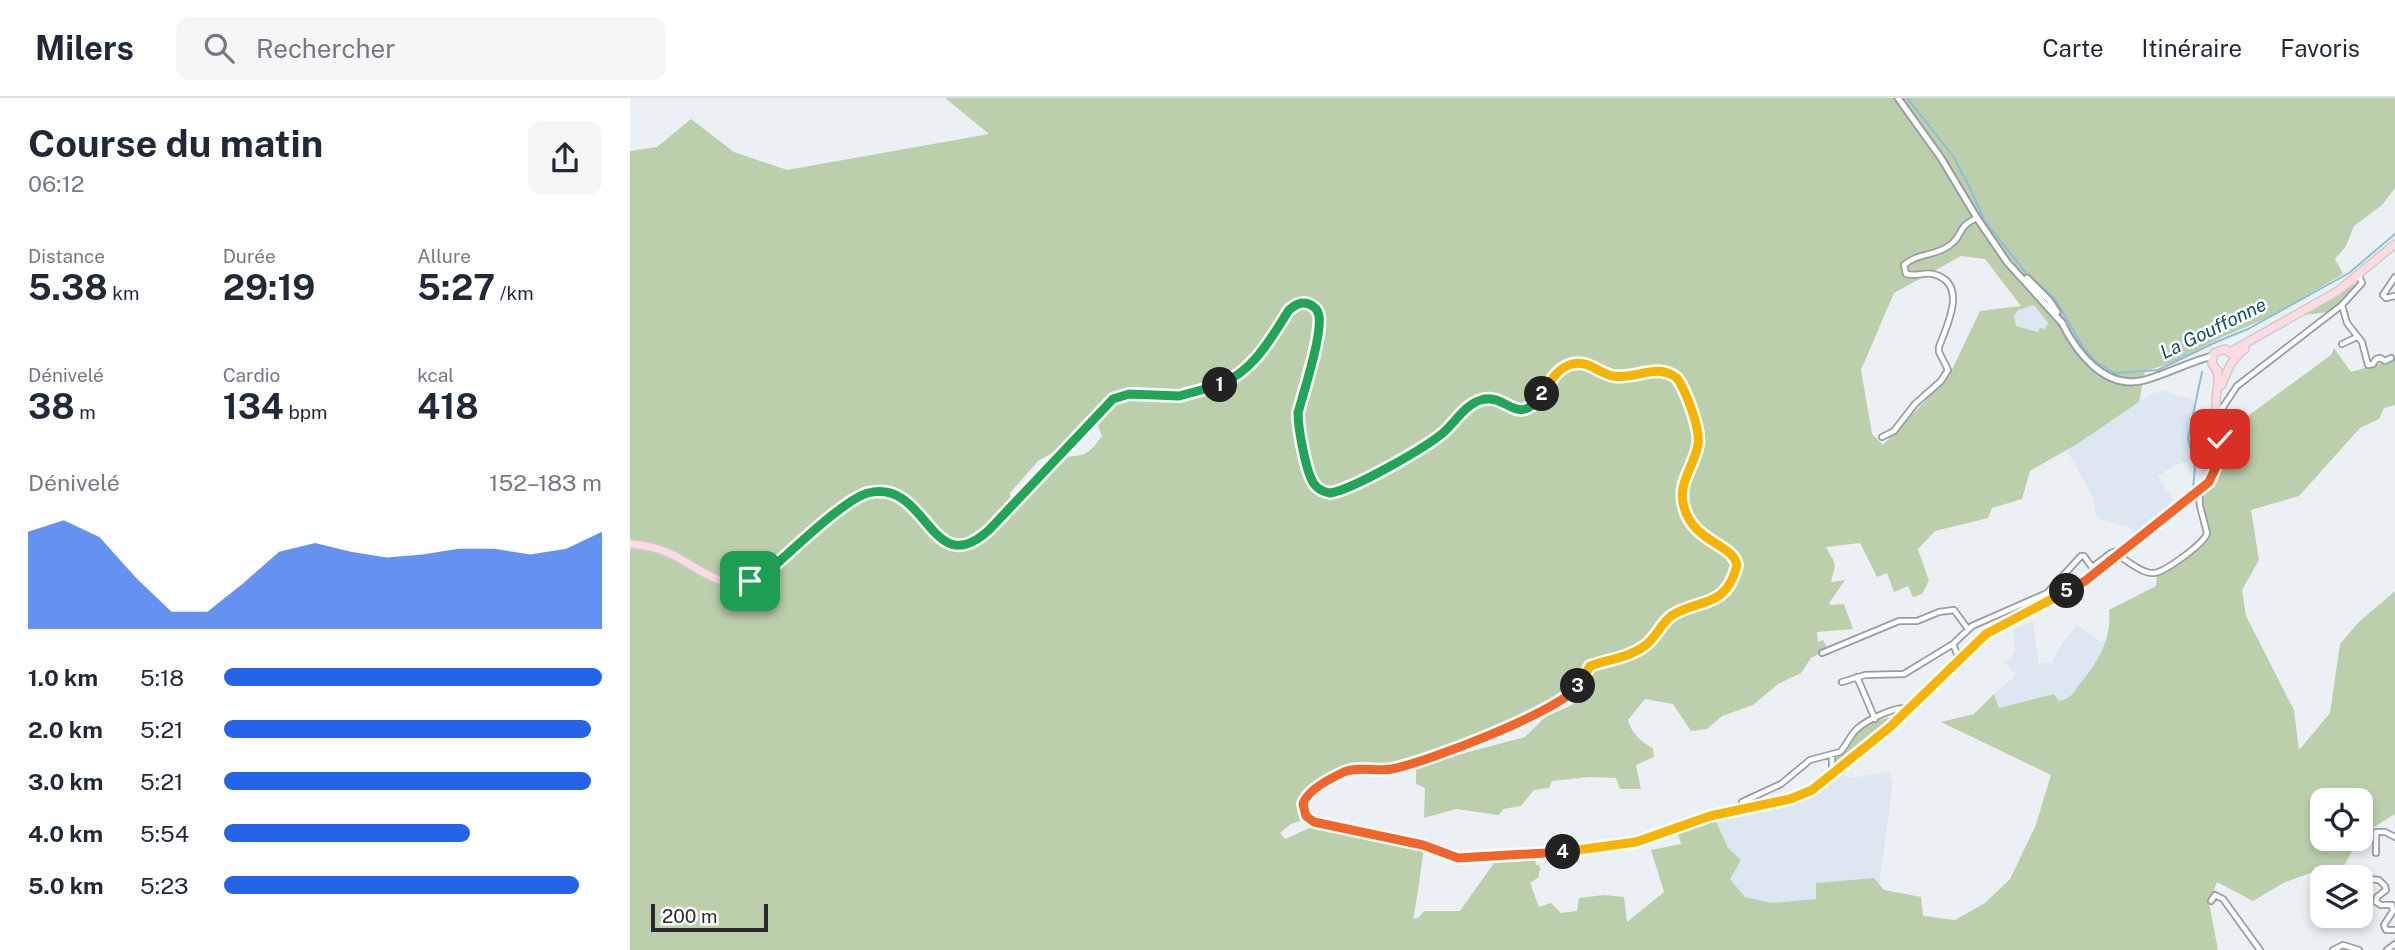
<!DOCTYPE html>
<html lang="fr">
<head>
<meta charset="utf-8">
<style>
  body { margin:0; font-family:"Public Sans",sans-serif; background:#f6f6f7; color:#1f2937; height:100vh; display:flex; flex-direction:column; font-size:26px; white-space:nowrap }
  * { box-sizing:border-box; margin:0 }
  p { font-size:23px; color:#747a83 }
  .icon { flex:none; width:38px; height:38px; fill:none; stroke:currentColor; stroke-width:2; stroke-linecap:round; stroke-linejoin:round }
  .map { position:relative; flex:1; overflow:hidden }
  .details { display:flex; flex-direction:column; background:#fff; width:630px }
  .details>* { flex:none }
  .controls { position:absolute; left:1680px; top:690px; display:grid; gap:14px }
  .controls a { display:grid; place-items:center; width:63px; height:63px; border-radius:14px; background:#fff; box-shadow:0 4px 10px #0003; font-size:35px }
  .scale { position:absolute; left:21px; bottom:18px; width:117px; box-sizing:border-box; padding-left:7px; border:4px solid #282a2c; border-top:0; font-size:19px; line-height:24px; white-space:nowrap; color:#282a2c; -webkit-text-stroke:5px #fff; paint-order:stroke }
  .pin { position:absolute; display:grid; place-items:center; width:60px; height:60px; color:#fff; margin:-30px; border-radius:14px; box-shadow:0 4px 10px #0006 }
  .km { position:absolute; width:35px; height:35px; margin:-18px; border-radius:50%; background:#222; color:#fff; font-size:19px; line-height:35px; text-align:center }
  .round { display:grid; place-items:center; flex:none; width:74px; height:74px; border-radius:14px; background:#f6f6f7 }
  .headline { display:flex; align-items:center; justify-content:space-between; height:119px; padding:0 28px }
  h1 { font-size:38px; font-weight:700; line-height:52px }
  .stats { display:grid; grid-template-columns:repeat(3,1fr); gap:10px; height:119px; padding:7px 28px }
  .stats div { display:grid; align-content:center }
  .stats b { font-size:35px; font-weight:700 }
  .stats small { font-size:19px; font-weight:400 }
  .stats p { font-size:19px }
  .chart { height:196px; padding:14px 28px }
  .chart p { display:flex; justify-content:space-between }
  .chart svg { width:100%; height:126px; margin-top:7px; fill:#2563eb; opacity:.7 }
  ul { padding:0 28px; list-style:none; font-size:23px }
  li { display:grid; grid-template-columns:112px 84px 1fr; align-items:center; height:52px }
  li i { height:18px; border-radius:9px; background:#2563eb }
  header { display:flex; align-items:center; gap:42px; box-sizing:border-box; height:98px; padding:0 35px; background:#fff; border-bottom:2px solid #e0e1e3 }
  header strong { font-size:33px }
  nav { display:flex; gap:38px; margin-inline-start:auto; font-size:24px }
  .search { width:490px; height:63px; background:#f6f6f7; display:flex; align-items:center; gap:18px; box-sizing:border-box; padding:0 24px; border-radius:14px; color:#747a83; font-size:26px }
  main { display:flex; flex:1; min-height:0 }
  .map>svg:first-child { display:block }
  .built { fill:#dce7f1 }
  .green { fill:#bccfad; fill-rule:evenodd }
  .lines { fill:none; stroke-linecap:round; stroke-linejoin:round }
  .stream { stroke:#8dbed9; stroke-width:2 }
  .minor-casing { stroke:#999da2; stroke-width:8 }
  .tertiary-casing { stroke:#999da2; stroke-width:9 }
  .primary-casing { stroke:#cbcccc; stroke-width:10 }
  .minor { stroke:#fff; stroke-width:4.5 }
  .tertiary { stroke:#fff; stroke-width:5 }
  .primary { stroke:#fedae2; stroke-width:7 }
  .split-1-casing { stroke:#fff; stroke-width:14 }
  .split-2-casing { stroke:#fff; stroke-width:14 }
  .split-3-casing { stroke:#fff; stroke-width:14 }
  .split-4-casing { stroke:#fff; stroke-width:14 }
  .split-5-casing { stroke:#fff; stroke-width:14 }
  .split-6-casing { stroke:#fff; stroke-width:14 }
  .split-1 { stroke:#22a559; stroke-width:9 }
  .split-2 { stroke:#22a559; stroke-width:9 }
  .split-3 { stroke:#f5b400; stroke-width:9 }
  .split-4 { stroke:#f0652b; stroke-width:9 }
  .split-5 { stroke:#f5b400; stroke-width:9 }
  .split-6 { stroke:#f0652b; stroke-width:9 }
  .labels { text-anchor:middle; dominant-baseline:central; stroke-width:5; stroke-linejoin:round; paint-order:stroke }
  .water-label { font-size:19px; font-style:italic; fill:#114f6a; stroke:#fff }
</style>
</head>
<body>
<header>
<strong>Milers</strong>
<div class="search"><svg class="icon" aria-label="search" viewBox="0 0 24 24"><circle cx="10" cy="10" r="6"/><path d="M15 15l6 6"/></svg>Rechercher</div>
<nav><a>Carte</a><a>Itinéraire</a><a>Favoris</a></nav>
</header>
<main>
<section class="details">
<div class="headline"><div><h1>Course du matin</h1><p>06:12</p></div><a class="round"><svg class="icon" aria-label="share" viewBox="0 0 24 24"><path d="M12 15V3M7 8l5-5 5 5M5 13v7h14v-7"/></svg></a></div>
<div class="stats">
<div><p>Distance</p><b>5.38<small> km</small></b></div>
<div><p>Durée</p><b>29:19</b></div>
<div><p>Allure</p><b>5:27<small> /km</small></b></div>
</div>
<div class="stats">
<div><p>Dénivelé</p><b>38<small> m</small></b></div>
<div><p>Cardio</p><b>134<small> bpm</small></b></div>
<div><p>kcal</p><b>418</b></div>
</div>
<div class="chart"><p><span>Dénivelé</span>152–183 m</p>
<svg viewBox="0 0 160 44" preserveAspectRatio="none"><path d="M0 44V10L10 6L20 12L30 26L40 38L50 38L60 28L70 17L80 14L90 17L100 19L110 18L120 16L130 16L140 18L150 16L160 10V44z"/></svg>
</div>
<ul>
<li><b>1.0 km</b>5:18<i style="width:100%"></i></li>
<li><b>2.0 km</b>5:21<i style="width:97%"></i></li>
<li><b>3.0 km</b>5:21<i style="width:97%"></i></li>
<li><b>4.0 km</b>5:54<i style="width:65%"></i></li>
<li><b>5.0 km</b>5:23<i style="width:94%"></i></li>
</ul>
</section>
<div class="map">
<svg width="1765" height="852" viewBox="0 0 1765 852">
  <rect width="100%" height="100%" fill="#ebf0f4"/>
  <path class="built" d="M1404,207L1418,225L1415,232L1408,234L1386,228L1383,217L1390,212Z
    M1533,293L1565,302L1559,335L1563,362L1545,367L1528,378L1546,407L1505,438L1499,429L1467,420L1463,400L1437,352L1523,295Z
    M1403,524L1409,566L1422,564L1429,550L1447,527L1470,543H1476L1466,567L1443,599L1429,603L1424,596L1369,610L1364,596L1386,577L1375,565L1385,554L1383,531Z
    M1259,674L1263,684L1249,787L1244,780L1186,785L1187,801L1142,805L1115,799L1100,781L1110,761L1098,750L1086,723L1048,735L1047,733L1083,721L1163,705L1184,696L1212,676L1220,680Z"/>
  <path class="green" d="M315,0H1765V90L1752,107L1724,128L1716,148L1705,161L1713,176L1642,218L1590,240L1542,265L1515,273L1509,304L1447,346L1400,373L1392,401L1362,410L1358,420L1305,433L1288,451L1299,483L1292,496L1283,499L1278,488L1264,494L1257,475L1247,479L1230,445L1196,449C1206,469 1207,461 1201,484L1215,482L1199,505L1201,507L1214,506L1223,531L1187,534L1188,544L1193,542L1198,551L1181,560L1171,575L1148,586L1123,607L1092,618L1077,631L1061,633L1043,606L1015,601L998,622C1000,633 1013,646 1023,650L1024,659L1006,667L1011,691H990L986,680L959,679L922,683L919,690L904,692L891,708L873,711L869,717L826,711L794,720L795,690L786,686V668L895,639L915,619L942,607L950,599L958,574L961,572L1002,561L1021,548L1039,526L1050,517L1081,507L1109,462L1070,432L1056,408L1054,397L1057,381L1071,346L1054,285L1044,274L984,275L964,266L940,264L921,277L900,308L888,311L866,300L847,301C833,310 824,324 810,334C788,351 721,391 694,391L684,380L670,320L691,232L684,206L679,203H668C629,255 606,294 535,296C520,297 501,288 487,296C480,301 474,309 468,315C454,329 440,342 426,356L422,355L408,363L380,395L381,405L344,440L328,444L316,441L288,409L249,391L236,393L228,396L131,476L107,483L91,480L48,457L0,444V53L27,49L61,21L104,54L157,72L359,36ZM1331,158L1355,161L1391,208L1350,213L1319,278L1253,347L1242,336L1231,272L1264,195ZM1404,207L1418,225L1415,231L1410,230L1408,234L1386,228L1384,217L1389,212Z
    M1725,186L1727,188L1699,214L1674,217Z
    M669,209L681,210L685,217V231L665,315V326L678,382L686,393L696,398H703L746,379L807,343L849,306C871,305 883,321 903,312L926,280L942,270L962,271L983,281L1025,276L1041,279L1049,288L1066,341L1051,379L1053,418L1066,436L1101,459L1104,467L1085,498L1041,515L1017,542L999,553L957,566L936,596L912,609L876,626L772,664L754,668L726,666L715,669L671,697L668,705L670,723L661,726L650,735L655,741L684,728L794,751C790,775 788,798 783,821L789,819L794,813H830L866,762L905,760L906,767H909L911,772L909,773V779L900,785L909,809L921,805L931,815L947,813L949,800L974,797L994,799L997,824L1034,794L1021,752L1051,746L1048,735L1086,723L1098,750L1111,762L1100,781L1115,799L1142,805L1186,801V785L1244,780L1254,792L1291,799L1293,818L1325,822L1355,805L1380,781L1405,729L1421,677L1311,624L1344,616L1364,596L1369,610L1424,596L1429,603C1441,600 1442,597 1449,587C1467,565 1482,542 1479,512L1526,488L1527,476C1538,473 1579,448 1580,437C1581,425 1572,411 1573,398C1597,373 1595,360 1592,326L1599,332L1701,257L1704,250L1721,274L1765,261V307L1754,310L1749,321L1730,330L1669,398L1621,412L1629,462L1612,492L1616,518L1664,612L1669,652L1700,615L1710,546L1729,524L1765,493V716L1731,737V702H1692V740H1729L1708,779L1686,773L1655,784L1623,803L1587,784L1579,805L1588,852H0V449C16,451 31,454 46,462C64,472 82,488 104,488C158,490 196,400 249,396C290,393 289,448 330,448C338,447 343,447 350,443C362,436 371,423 381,413C398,395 415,377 432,359C455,358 458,357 472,338L466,322L482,306L494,300L575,296L635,256L662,214Z
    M1270,615L1209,667H1205V660C1218,654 1220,638 1232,630C1243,622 1258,621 1270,615Z"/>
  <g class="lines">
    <path class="stream" d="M1277,0L1323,58L1342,94L1354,122L1396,175L1425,201L1453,249L1464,262L1484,275L1528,272L1586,244L1618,231L1719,175L1765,136
      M1563,391L1565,369L1558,340L1572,274"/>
    <defs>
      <path id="minor" d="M1765,179L1753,197L1756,200L1765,198
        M1712,207L1717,225L1732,244L1738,267L1743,266L1746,261L1750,260L1755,263L1761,260
        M1712,246L1727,239
        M1591,312L1607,288L1712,207L1732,185L1728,176
        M1252,339L1264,333L1285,306L1311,283L1318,272L1309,254V249C1317,227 1339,185 1303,176C1294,174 1285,179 1276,176L1274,167C1287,155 1307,158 1320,147C1334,137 1326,129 1347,120
        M1488,457C1497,463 1513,476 1524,475C1535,474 1575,445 1577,435L1570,408L1569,394
        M1192,555L1269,523H1287L1309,514L1324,512L1338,531
        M1329,561L1323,546L1342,528L1417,495L1451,458H1454L1461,468H1464L1481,455L1487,453
        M1227,579L1245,621
        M1212,584L1235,577L1274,576L1323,546
        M1202,659V668L1208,672
        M1112,704L1151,686L1180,662L1210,654C1217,647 1220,637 1227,631C1238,621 1266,608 1280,610
        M1746,755V734H1755L1765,739
        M1707,772L1705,775L1708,779
        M1731,780L1749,782L1755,788L1756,792L1747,799L1746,804L1751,807H1762L1763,813L1754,827L1756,832H1765
        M1581,803L1585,797L1593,801L1630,852
        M1703,852L1713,847L1729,852
        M1757,852L1765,846"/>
      <path id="tertiary" d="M1268,0L1311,60L1347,120L1377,164L1433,226
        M1397,180L1419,202L1427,214
        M1431,223C1446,254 1475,293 1515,282C1537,276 1559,264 1582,258"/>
      <path id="primary" d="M1600,254L1708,193L1765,146
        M1588,273L1582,266L1584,255L1595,251L1601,256
        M1592,287C1596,274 1603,259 1615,251
        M0,446C14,447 28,450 41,456C68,469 94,495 125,481C168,462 215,377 267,396C301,409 309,479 360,431L480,303C501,291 522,301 544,299C562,297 580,292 596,284C611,277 624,267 634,253C644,238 651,215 669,206L683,208L688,216V232L668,320L681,381L690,392L705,394L745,376L806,340L848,303C868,298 882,318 901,310L923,278L941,267L964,268L983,278L1032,273L1042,276L1052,286C1058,303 1070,325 1069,343C1068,355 1060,367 1055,378C1039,422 1074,437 1103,457L1107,467L1106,473L1087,500L1080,505L1043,517L1020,544L1001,556L960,568L947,589L936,599L882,627L777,667L756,672L715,674L680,694L673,706L675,718L684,725L793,747L823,759L837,760L986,748L1006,744L1080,718L1173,697L1196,683L1260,629L1356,536L1448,487L1579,384C1597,354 1586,336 1586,304C1586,292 1591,283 1586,272"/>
    </defs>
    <use href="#minor" class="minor-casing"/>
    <use href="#tertiary" class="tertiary-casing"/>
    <use href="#primary" class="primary-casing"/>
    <use href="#minor" class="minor"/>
    <use href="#tertiary" class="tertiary"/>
    <use href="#primary" class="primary"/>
  </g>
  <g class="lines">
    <defs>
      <path id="split-1" d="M120,483L136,475C159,456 214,401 238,395C299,380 300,487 360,431L483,301L499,296L549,298L590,287"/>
      <path id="split-2" d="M590,287C625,271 639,243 659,212C665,207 671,203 679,206C684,208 688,212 689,218C692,238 674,293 668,315C668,329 676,377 685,387C689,392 694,394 700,395C722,392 797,349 814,334C825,324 836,306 851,302C878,294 887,332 912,296"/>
      <path id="split-3" d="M912,296C920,284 927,270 942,266C959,262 968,275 983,278C1006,282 1026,264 1047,280C1056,293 1071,332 1068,347C1064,369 1047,385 1054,409C1063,444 1103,446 1107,467C1096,512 1068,500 1041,518C1031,526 1026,539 1016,547C999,560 979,561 960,568L948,588"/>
      <path id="split-4" d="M933,754L828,760L793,747L684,724L676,718L673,706C677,692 701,680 714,674C729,668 747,674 762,671C797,664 928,614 948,588"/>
      <path id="split-5" d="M933,754L1006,744L1080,718L1160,701L1182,692L1260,629L1356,536L1437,493"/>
      <path id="split-6" d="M1437,493L1455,483L1579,384L1590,360V341"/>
    </defs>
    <use href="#split-1" class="split-1-casing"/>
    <use href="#split-2" class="split-2-casing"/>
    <use href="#split-3" class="split-3-casing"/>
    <use href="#split-4" class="split-4-casing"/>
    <use href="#split-5" class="split-5-casing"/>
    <use href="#split-6" class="split-6-casing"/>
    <use href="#split-1" class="split-1"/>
    <use href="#split-2" class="split-2"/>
    <use href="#split-3" class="split-3"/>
    <use href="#split-4" class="split-4"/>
    <use href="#split-5" class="split-5"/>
    <use href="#split-6" class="split-6"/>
  </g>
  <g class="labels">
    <g class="water-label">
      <text transform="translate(1583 230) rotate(-26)">La Gouffonne</text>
    </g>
  </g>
</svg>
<div class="controls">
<a><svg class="icon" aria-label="locate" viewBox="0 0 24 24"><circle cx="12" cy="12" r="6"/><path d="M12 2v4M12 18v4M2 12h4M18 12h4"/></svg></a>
<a><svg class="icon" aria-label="layers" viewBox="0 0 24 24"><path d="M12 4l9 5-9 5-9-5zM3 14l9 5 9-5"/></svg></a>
</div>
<div class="scale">200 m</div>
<div class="pin" style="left:120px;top:483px;background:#1e9e55"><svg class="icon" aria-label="arrive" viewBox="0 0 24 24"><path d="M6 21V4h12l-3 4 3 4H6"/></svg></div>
<div class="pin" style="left:1590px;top:341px;background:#d93025"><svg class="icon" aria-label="check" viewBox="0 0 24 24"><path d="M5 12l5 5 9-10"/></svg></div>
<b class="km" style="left:590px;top:287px">1</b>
<b class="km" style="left:912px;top:296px">2</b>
<b class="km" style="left:948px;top:588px">3</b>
<b class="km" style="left:933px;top:754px">4</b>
<b class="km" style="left:1437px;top:493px">5</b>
</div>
</main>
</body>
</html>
